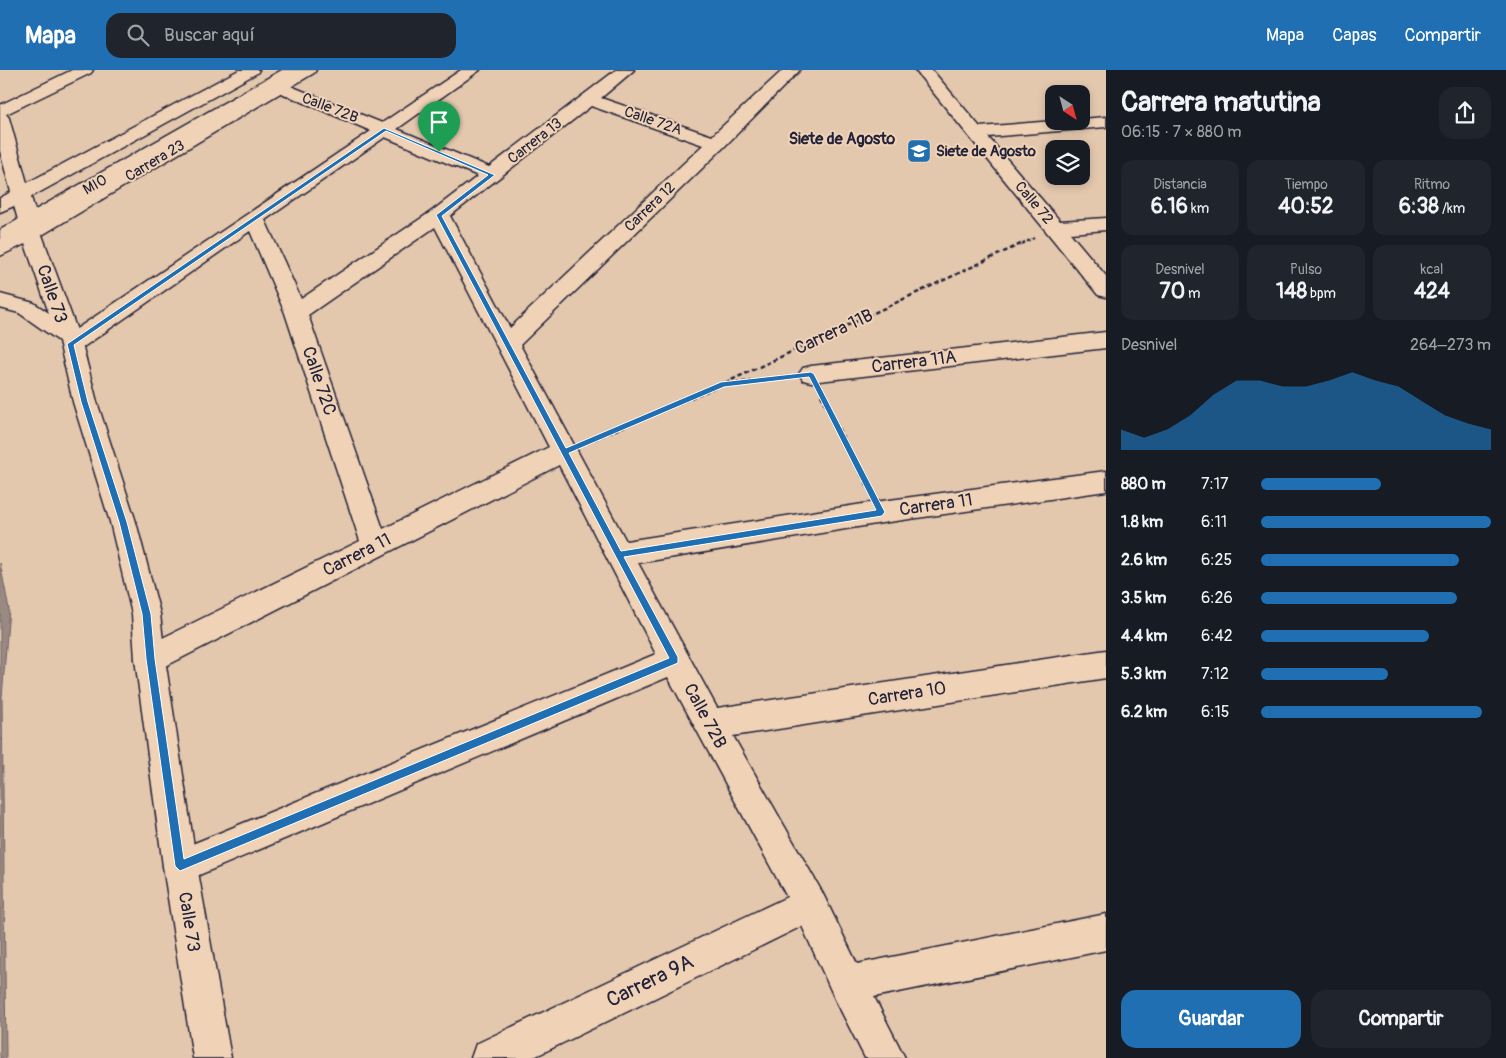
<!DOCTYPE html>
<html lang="es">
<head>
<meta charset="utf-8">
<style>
  body { margin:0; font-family:Pangolin,sans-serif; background:#20242c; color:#f1f3f6; height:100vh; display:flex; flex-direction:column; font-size:19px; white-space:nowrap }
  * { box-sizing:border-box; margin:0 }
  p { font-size:16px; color:#9ea1a6 }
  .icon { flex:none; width:28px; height:28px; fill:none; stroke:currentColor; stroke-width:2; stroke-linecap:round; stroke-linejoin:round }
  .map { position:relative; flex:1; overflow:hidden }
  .details { display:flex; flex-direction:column; background:#171b24; width:400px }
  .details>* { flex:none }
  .needle { width:32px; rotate:144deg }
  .controls { position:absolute; left:1045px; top:15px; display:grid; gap:10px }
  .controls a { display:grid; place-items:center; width:45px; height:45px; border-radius:10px; background:#171b24; box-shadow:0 2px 8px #0003; font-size:25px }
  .pin { position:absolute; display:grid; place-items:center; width:42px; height:42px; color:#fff; margin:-51px -21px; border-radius:50% 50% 50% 0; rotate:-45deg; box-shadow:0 0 5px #0007 }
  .pin .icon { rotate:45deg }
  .round { display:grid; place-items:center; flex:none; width:52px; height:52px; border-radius:15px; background:#20242c }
  .summary { display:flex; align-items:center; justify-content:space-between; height:85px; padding:0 15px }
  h1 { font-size:28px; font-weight:800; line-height:38px }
  .metrics { display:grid; grid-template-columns:repeat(3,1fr); gap:8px; height:85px; padding:5px 15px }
  .metrics div { display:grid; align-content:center; border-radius:12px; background:#20242c; text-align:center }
  .metrics b { font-size:21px; font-weight:800 }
  .metrics small { font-size:14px; font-weight:400 }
  .metrics p { font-size:14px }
  .chart { height:140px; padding:10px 15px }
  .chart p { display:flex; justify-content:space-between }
  .chart svg { width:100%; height:90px; margin-top:5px; fill:#1f6fb2; opacity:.7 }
  .cta { display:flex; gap:10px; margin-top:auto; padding:10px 15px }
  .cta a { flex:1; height:58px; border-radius:15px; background:#1f6fb2; color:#fff; font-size:20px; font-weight:800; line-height:58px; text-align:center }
  .cta a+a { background:#20242c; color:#f1f3f6 }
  ul { padding:0 15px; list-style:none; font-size:16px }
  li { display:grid; grid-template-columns:80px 60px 1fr; align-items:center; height:38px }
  li i { height:12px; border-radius:6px; background:#1f6fb2 }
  header { display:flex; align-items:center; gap:30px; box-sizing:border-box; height:70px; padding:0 25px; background:#1f6fb2; color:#fff }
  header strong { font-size:24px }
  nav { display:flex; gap:28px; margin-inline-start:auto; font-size:18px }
  .search { width:350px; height:45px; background:#20242c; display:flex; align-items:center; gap:12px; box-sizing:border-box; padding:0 18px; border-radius:15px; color:#9ea1a6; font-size:19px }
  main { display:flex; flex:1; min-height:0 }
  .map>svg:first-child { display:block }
  .water { fill:#9a8982; stroke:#6a6066 }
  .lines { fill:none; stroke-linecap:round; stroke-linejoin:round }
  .minor-casing { stroke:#22223b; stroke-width:3 }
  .major-casing { stroke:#22223b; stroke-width:3 }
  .path-far2 { stroke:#22223b; stroke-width:2; stroke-dasharray:3 2.5; stroke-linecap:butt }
  .path-far1 { stroke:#22223b; stroke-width:2.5; stroke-dasharray:4.5 3; stroke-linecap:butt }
  .path { stroke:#22223b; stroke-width:3; stroke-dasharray:5 4; stroke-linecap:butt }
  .minor { fill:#f0d3b6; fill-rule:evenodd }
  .major { fill:#f0d3b6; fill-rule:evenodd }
  .route { fill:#1f6fb2; stroke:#fff; fill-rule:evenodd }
  .labels { text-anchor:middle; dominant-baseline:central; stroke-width:4; stroke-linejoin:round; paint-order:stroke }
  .far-street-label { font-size:15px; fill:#22223b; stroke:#f0d3b6 }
  .far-poi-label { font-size:15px; font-weight:bold; fill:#22223b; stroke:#f0d3b6; text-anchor:start }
  .far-neighbourhood-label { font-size:16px; font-weight:bold; fill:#22223b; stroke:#f0d3b6 }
  .street-label { font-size:18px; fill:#22223b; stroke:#f0d3b6 }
  .near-street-label { font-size:21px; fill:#22223b; stroke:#f0d3b6 }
</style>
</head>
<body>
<header>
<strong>Mapa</strong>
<div class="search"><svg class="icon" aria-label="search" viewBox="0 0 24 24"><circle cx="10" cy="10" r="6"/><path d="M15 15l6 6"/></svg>Buscar aquí</div>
<nav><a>Mapa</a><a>Capas</a><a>Compartir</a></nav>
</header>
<main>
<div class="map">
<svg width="1106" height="988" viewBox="0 0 1106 988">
  <rect width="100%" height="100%" fill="#e4c8ae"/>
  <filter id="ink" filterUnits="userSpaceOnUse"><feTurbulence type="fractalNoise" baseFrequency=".02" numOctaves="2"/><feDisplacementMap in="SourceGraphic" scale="10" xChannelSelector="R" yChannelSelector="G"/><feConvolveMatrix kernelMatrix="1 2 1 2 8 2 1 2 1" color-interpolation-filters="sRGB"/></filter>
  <g filter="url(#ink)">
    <path class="water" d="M0,493L9,539L2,628L6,988H0Z"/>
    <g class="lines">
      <defs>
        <path id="minor" d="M72,0H93L91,3L0,47V35Z
          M282,0H302L283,13L382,53L461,0H480L397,59L489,97L616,0H634L601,28L712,66L783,0H800L723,78L520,275L626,471L882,431L1106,401V421L882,453L638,493L717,638L1106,580V608L733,666L822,822L857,894L1106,844V880L874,927L905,988H865L834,927L802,856L532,988H471L476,974L787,827L668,607L180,813L168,808L163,796L168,784L656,584L559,395L160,599L150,603L140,599L135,589L140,579L360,471L285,243L250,161L79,280L71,282L63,280L60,274L63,268L371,61L272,19L7,172L0,174V160ZM591,36L703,75L510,258L450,146ZM385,67L478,106L432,141L301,229L265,150ZM435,157L549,377L383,459L308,245Z
          M915,0H932L980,57L1054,51H1081V49L1106,47V57L988,67L1060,151L1106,148V160L1070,163L1106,206V227L1098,225Z
          M1106,262V278L811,312L803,310L799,304L803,298L811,296Z"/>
        <path id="major" d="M239,0H259L257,3L31,127L38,151L296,0H316L314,3L42,165L82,274L97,332L136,452L160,544L165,589L197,796L231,988H193L163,796L135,589L132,544L110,452L73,332L59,271L19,243L0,238V224L34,233L49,243L25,174L0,186V171L21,160L14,136L0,142V128L11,122L0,81V43L6,44L9,48L27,113Z"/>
      </defs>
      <use href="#minor" class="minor-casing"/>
      <use href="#major" class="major-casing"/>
      <path class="path-far2" d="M1022,174L1034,168"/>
      <path class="path-far1" d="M727,314L788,307
        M821,325L854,389
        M587,372L723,314L1025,172"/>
      <path class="path" d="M853,388L870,420"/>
      <use href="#minor" class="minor"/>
      <use href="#major" class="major"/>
    </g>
  </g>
  <path class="route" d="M384,58L495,105L442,146L566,378L721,312L811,302L814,304L885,442L882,446L624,487L678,587V593L180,801L175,796L146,589L142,544L119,452L81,332L67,274ZM386,61L488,105L436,145L669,588L184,789L155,589L151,544L127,452L88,332L74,275ZM809,307L876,440L621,481L569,383L724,317Z"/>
  <defs>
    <symbol id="school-square" viewBox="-11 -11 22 22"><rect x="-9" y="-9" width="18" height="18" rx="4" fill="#1f6fb2" stroke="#f0d3b6"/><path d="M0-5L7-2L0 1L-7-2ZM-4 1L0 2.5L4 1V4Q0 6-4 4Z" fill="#fff"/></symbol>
  </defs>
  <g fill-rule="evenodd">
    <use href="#school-square" x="905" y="67" width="28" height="28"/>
  </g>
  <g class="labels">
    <g class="far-street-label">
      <text transform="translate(330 38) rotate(21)">Calle 72B</text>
      <text transform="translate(653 51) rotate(19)">Calle 72A</text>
      <text transform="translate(535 71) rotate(-38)">Carrera 13</text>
      <text transform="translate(155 91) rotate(-31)">Carrera 23</text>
      <text transform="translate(95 115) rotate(-30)">MIO</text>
      <text transform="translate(1034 133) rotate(50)">Calle 72</text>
      <text transform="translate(650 137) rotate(-44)">Carrera 12</text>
    </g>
    <g class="far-poi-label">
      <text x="936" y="81">Siete de Agosto</text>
    </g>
    <g class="far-neighbourhood-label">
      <text x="842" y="69">Siete de Agosto</text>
    </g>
    <g class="street-label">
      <text transform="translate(52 224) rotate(71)">Calle 73</text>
      <text transform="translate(834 262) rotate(-25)">Carrera 11B</text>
      <text transform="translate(914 292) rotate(-7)">Carrera 11A</text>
      <text transform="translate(319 311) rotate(71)">Calle 72C</text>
      <text transform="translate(936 435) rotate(-8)">Carrera 11</text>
      <text transform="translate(357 485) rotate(-27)">Carrera 11</text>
      <text transform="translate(907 624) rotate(-9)">Carrera 10</text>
      <text transform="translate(705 646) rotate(62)">Calle 72B</text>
      <text transform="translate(189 852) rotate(81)">Calle 73</text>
    </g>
    <g class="near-street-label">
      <text transform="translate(650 911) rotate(-26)">Carrera 9A</text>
    </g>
  </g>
</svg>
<div class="controls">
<a><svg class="needle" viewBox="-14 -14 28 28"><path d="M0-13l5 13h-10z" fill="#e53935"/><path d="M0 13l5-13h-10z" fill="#9ea1a6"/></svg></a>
<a><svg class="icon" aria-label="layers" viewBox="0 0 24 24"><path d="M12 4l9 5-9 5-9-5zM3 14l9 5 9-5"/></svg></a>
</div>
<div class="pin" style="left:439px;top:82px;background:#1e9e55"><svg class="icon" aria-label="arrive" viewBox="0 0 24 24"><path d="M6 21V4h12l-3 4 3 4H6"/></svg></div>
</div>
<section class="details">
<div class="summary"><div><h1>Carrera matutina</h1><p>06:15 · 7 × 880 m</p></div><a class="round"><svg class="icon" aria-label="share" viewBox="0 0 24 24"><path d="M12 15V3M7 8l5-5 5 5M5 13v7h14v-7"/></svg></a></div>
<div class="metrics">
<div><p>Distancia</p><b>6.16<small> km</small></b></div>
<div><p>Tiempo</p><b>40:52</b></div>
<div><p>Ritmo</p><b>6:38<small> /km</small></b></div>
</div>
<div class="metrics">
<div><p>Desnivel</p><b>70<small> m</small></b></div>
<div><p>Pulso</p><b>148<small> bpm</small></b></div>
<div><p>kcal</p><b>424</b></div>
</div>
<div class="chart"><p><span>Desnivel</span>264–273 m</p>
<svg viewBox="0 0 160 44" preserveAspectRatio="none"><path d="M0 44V34L10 38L20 34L30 27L40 17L50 10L60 10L70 13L80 13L90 10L100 6L110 10L120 13L130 20L140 27L150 31L160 34V44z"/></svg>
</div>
<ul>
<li><b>880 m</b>7:17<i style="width:52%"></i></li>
<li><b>1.8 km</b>6:11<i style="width:100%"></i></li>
<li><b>2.6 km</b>6:25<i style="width:86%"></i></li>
<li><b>3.5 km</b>6:26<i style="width:85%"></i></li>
<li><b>4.4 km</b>6:42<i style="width:73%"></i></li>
<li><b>5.3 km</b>7:12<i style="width:55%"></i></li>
<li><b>6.2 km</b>6:15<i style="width:96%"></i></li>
</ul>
<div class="cta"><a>Guardar</a><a>Compartir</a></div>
</section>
</main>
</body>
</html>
